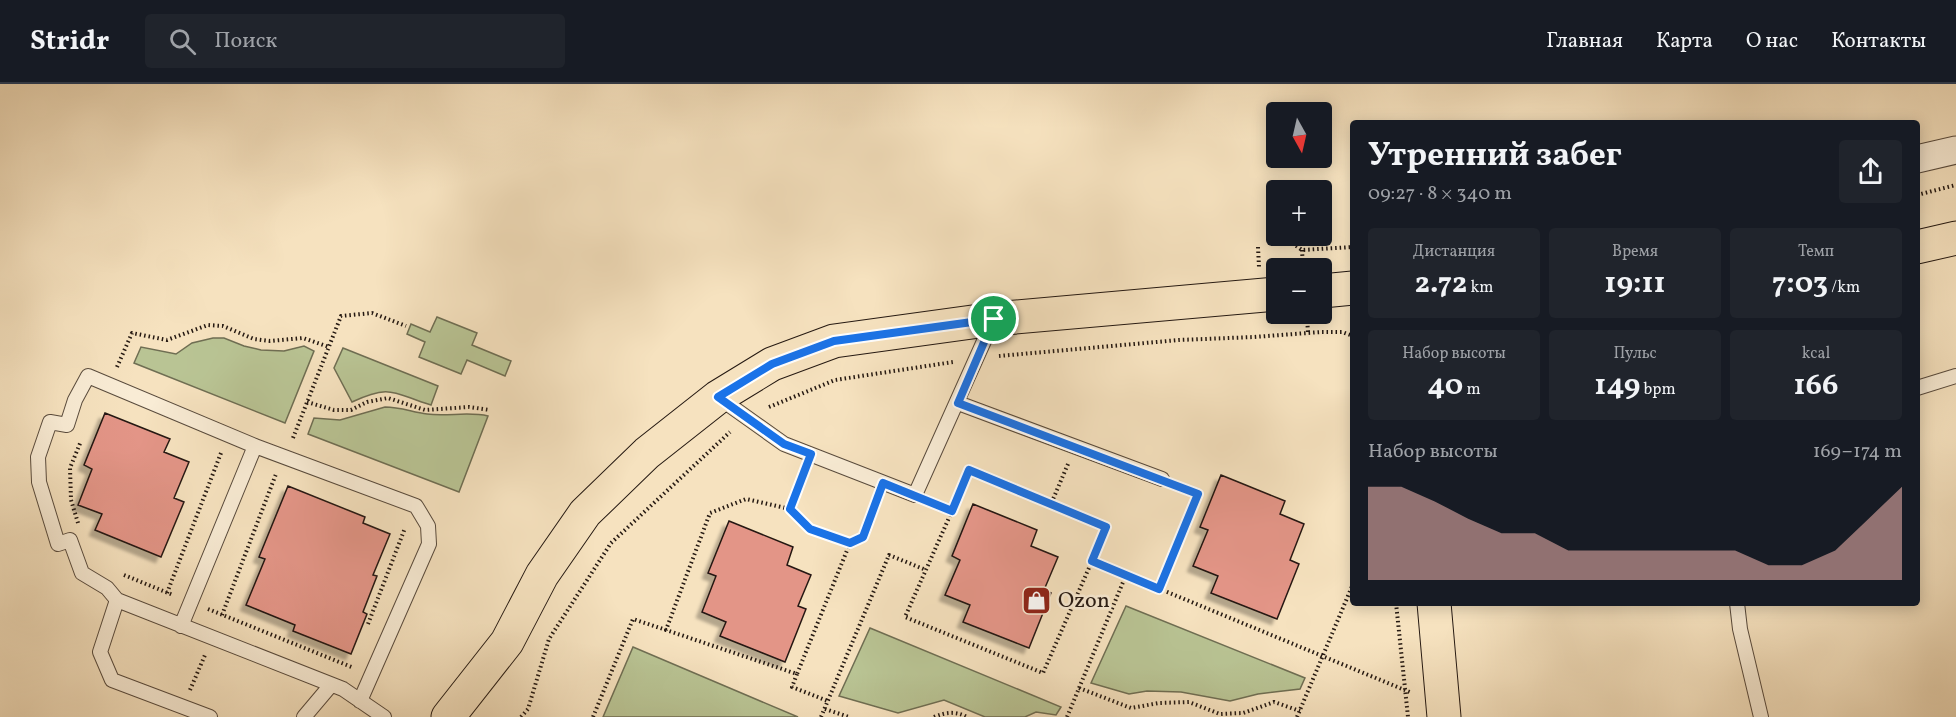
<!DOCTYPE html>
<html lang="ru">
<head>
<meta charset="utf-8">
<style>
  body { margin:0; font-family:Vollkorn,serif; background:#20242c; color:#f1f3f6; height:100vh; display:flex; flex-direction:column; font-size:22px; white-space:nowrap }
  * { box-sizing:border-box; margin:0 }
  p { font-size:20px; color:#9ea1a6 }
  .icon { flex:none; width:33px; height:33px; fill:none; stroke:currentColor; stroke-width:2; stroke-linecap:round; stroke-linejoin:round }
  .map { position:relative; flex:1; overflow:hidden }
  .sheet { position:absolute; left:1350px; top:36px; width:570px; height:486px; display:flex; flex-direction:column; background:#171b24; border-radius:6px; box-shadow:0 3px 15px #0003 }
  .sheet>* { flex:none }
  .needle { width:39px; rotate:172deg }
  .controls { position:absolute; left:1266px; top:18px; display:grid; gap:12px }
  .controls a { display:grid; place-items:center; width:66px; height:66px; border-radius:6px; background:#171b24; box-shadow:0 3px 15px #0003; font-size:30px }
  .pin { position:absolute; display:grid; place-items:center; width:51px; height:51px; color:#fff; margin:-26px; border:3px solid #fff; border-radius:50%; box-shadow:0 2px 6px #0007 }
  .round { display:grid; place-items:center; flex:none; width:63px; height:63px; border-radius:6px; background:#20242c }
  .head { display:flex; align-items:center; justify-content:space-between; height:102px; padding:0 18px }
  h1 { font-size:33px; font-weight:700; line-height:45px }
  .figures { display:grid; grid-template-columns:repeat(3,1fr); gap:9px; height:102px; padding:6px 18px }
  .figures div { display:grid; align-content:center; border-radius:6px; background:#20242c; text-align:center }
  .figures b { font-size:30px; font-weight:700 }
  .figures small { font-size:16px; font-weight:400 }
  .figures p { font-size:16px }
  .chart { height:168px; padding:12px 18px }
  .chart p { display:flex; justify-content:space-between }
  .chart svg { width:100%; height:108px; margin-top:6px; fill:#c59692; opacity:.7 }
  header { display:flex; align-items:center; gap:36px; box-sizing:border-box; height:84px; padding:0 30px; background:#171b24; border-bottom:2px solid #363941 }
  header strong { font-size:28px }
  nav { display:flex; gap:33px; margin-inline-start:auto; font-size:21px }
  .search { width:420px; height:54px; background:#20242c; display:flex; align-items:center; gap:15px; box-sizing:border-box; padding:0 21px; border-radius:6px; color:#9ea1a6; font-size:22px }
  .map>svg:first-child { display:block }
  .green { fill:#b9c494; stroke:#6f6e53; stroke-width:1.5 }
  .building { fill:#e39587; stroke:#251912; stroke-width:1.5; filter:url(#shadow) }
  .lines { fill:none; stroke-linecap:round; stroke-linejoin:round }
  .lane-casing { stroke:#594b3d; stroke-width:16 }
  .street-casing { stroke:#594b3d; stroke-width:29 }
  .primary-casing { stroke:#251912; stroke-width:35 }
  .path { stroke:#251912; stroke-width:4; stroke-dasharray:1.5 3; stroke-linecap:butt }
  .lane { stroke:#f9ecd5; stroke-width:14 }
  .street { stroke:#f9ecd5; stroke-width:27 }
  .primary { stroke:#f6e2bf; stroke-width:33 }
  .route-casing { stroke:#fff; stroke-width:12 }
  .route { stroke:#1a73e8; stroke-width:8 }
  .labels { text-anchor:middle; dominant-baseline:central; stroke-width:5; stroke-linejoin:round; paint-order:stroke }
  .poi-label { font-size:22px; fill:#251912; stroke:#f9ecd5; text-anchor:start }
</style>
</head>
<body>
<header>
<strong>Stridr</strong>
<div class="search"><svg class="icon" aria-label="search" viewBox="0 0 24 24"><circle cx="10" cy="10" r="6"/><path d="M15 15l6 6"/></svg>Поиск</div>
<nav><a>Главная</a><a>Карта</a><a>О нас</a><a>Контакты</a></nav>
</header>
<div class="map">
<svg width="1956" height="633" viewBox="0 0 1956 633">
  <defs>
    <filter id="shadow"><feDropShadow dx="-5.5" dy="5.5" stdDeviation="1.5" flood-color="#0004"/></filter>
  </defs>
  <rect width="100%" height="100%" fill="#f6e2bf"/>
  <filter id="stains"><feTurbulence type="fractalNoise" baseFrequency=".00333" numOctaves="4"/><feColorMatrix values="0 0 0 0 .2 0 0 0 0 .09 0 0 0 0 .02 0 0 0 .5 -.17"/></filter>
  <radialGradient id="worn" r=".72"><stop offset=".6" stop-color="#630" stop-opacity="0"/><stop offset="1" stop-color="#630" stop-opacity=".3"/></radialGradient>
  <path class="green" d="M437,233L477,249L472,261L511,277L505,292L467,276L461,290L419,273L425,258L407,250L411,240L430,248Z
    M213,254H224L244,262L261,266L284,267L304,262L314,267L285,339L134,279L141,263L176,270L192,259Z
    M343,264L438,302L431,321C394,310 392,299 352,318L334,284Z
    M385,323C400,323 412,328 427,330C447,333 468,327 488,332L459,408L308,350L314,334L340,336Z
    M1126,522L1305,594L1300,605L1258,610L1230,617L1181,608L1147,607L1129,610L1091,599Z
    M870,544L1061,623L1056,631L1036,628L1025,633H985L944,616L898,629L839,612Z
    M633,563L798,633H603Z"/>
  <path class="building" d="M105,329L170,355L164,368L189,378L174,414L184,418L161,473L95,446L102,430L78,421L92,385L84,381Z
    M1221,391L1285,417L1280,430L1304,440L1290,476L1299,480L1277,535L1211,509L1218,492L1193,482L1208,446L1200,443Z
    M288,402L365,433L363,439L390,450L373,491L377,492L363,528L367,530L351,570L293,547L295,541L246,521L265,475L259,473Z
    M973,420L1037,446L1031,462L1058,473L1044,506L1051,509L1029,564L963,538L970,521L945,511L960,476L952,472Z
    M729,437L793,463L787,481L811,491L798,522L806,525L785,578L720,552L726,538L702,528L716,492L708,489Z"/>
  <g class="lines">
    <defs>
      <path id="lane" d="M1917,304L1956,292
        M718,313L784,360L915,411L993,237
        M958,319L1162,395
        M117,516L107,504L82,489L70,456L58,460L39,398L38,373L50,338L67,341L75,316L88,292L255,362
        M1737,519L1740,545L1761,633
        M181,542L255,362L416,422L428,442L429,460L360,617
        M210,633L112,596L100,568L117,516L343,605L384,633
        M304,633L331,601"/>
      <path id="street" d="M1917,75L1956,66"/>
      <path id="primary" d="M1917,163L1956,154
        M1322,207L1353,204
        M1434,519L1444,633
        M448,633L507,558L542,491L585,429L647,369L718,313L772,280L834,257L994,235L1276,210"/>
    </defs>
    <use href="#lane" class="lane-casing"/>
    <use href="#street" class="street-casing"/>
    <use href="#primary" class="primary-casing"/>
    <path class="path" d="M1917,111L1956,101
      M1285,154L1302,166L1353,163
      M1258,163L1259,183
      M1302,166L1303,183
      M1307,233L1308,249
      M999,272L1179,256L1254,253L1321,248H1342L1353,252
      M117,283L132,249L167,256L208,241L223,242L254,255L270,257L303,254L329,263
      M307,318L334,326H351L367,318L388,314L425,326L469,323L490,326
      M769,323L835,296L953,278
      M293,354L341,232L372,229L406,242
      M1068,380L1051,420L1106,443L1092,477L1126,491
      M804,388L790,425L746,415L710,429L666,546L797,590L850,459L863,453L876,417
      M932,419L952,427L969,386L1051,420
      M790,425L810,445L850,459
      M952,427L905,533L1043,589L1092,477
      M78,439L71,416L70,384L81,357
      M124,491L173,511
      M1159,505L1198,410L1180,402
      M167,509L221,369
      M1396,519L1408,633
      M208,525L354,584
      M222,531L276,390
      M368,540L405,444
      M797,590L792,603L828,617
      M1079,604L1131,624L1159,619L1189,618L1220,630L1243,629L1274,618L1300,627
      M190,606L205,571
      M825,625L849,633
      M521,633L528,625L549,555L611,459L730,348
      M593,633L633,535L666,546
      M821,633L889,471L926,486
      M934,633C946,628 956,627 967,633
      M1067,633L1126,491L1412,609
      M1297,633L1353,500"/>
    <use href="#lane" class="lane"/>
    <use href="#street" class="street"/>
    <use href="#primary" class="primary"/>
  </g>
  <g class="lines">
    <defs>
      <path id="route" d="M994,235L958,319L1198,410L1159,505L1092,477L1106,443L969,386L952,427L883,399L863,453L850,459L810,445L790,425L811,370L784,360L718,313L772,280L834,257Z"/>
    </defs>
    <use href="#route" class="route-casing"/>
    <use href="#route" class="route"/>
  </g>
  <defs>
    <symbol id="shop-square" viewBox="-11 -11 22 22"><rect x="-9" y="-9" width="18" height="18" rx="4" fill="#8f2418" stroke="#f9ecd5"/><path d="M-5-2.5h2.3a2.7 3.5 0 0 1 5.4 0H5L5.5 6h-11ZM-1.5-2.5h3a1.5 2.3 0 0 0-3 0Z" fill="#fff"/></symbol>
  </defs>
  <g fill-rule="evenodd">
    <use href="#shop-square" x="1020" y="500" width="33" height="33"/>
  </g>
  <g class="labels">
    <g class="poi-label">
      <text x="1058" y="517">Ozon</text>
    </g>
  </g>
  <rect width="100%" height="100%" filter="url(#stains)"/>
  <rect width="100%" height="100%" fill="url(#worn)"/>
</svg>
<div class="controls">
<a><svg class="needle" viewBox="-14 -14 28 28"><path d="M0-13l5 13h-10z" fill="#e53935"/><path d="M0 13l5-13h-10z" fill="#9ea1a6"/></svg></a>
<a>+</a>
<a>−</a>
</div>
<div class="pin" style="left:994px;top:235px;background:#1e9e55"><svg class="icon" aria-label="arrive" viewBox="0 0 24 24"><path d="M6 21V4h12l-3 4 3 4H6"/></svg></div>
<section class="sheet">
<div class="head"><div><h1>Утренний забег</h1><p>09:27 · 8 × 340 m</p></div><a class="round"><svg class="icon" aria-label="share" viewBox="0 0 24 24"><path d="M12 15V3M7 8l5-5 5 5M5 13v7h14v-7"/></svg></a></div>
<div class="figures">
<div><p>Дистанция</p><b>2.72<small> km</small></b></div>
<div><p>Время</p><b>19:11</b></div>
<div><p>Темп</p><b>7:03<small> /km</small></b></div>
</div>
<div class="figures">
<div><p>Набор высоты</p><b>40<small> m</small></b></div>
<div><p>Пульс</p><b>149<small> bpm</small></b></div>
<div><p>kcal</p><b>166</b></div>
</div>
<div class="chart"><p><span>Набор высоты</span>169–174 m</p>
<svg viewBox="0 0 160 44" preserveAspectRatio="none"><path d="M0 44V6L10 6L20 12L30 19L40 25L50 25L60 32L70 32L80 32L90 32L100 32L110 32L120 38L130 38L140 32L150 19L160 6V44z"/></svg>
</div>
</section>
</div>
</body>
</html>
